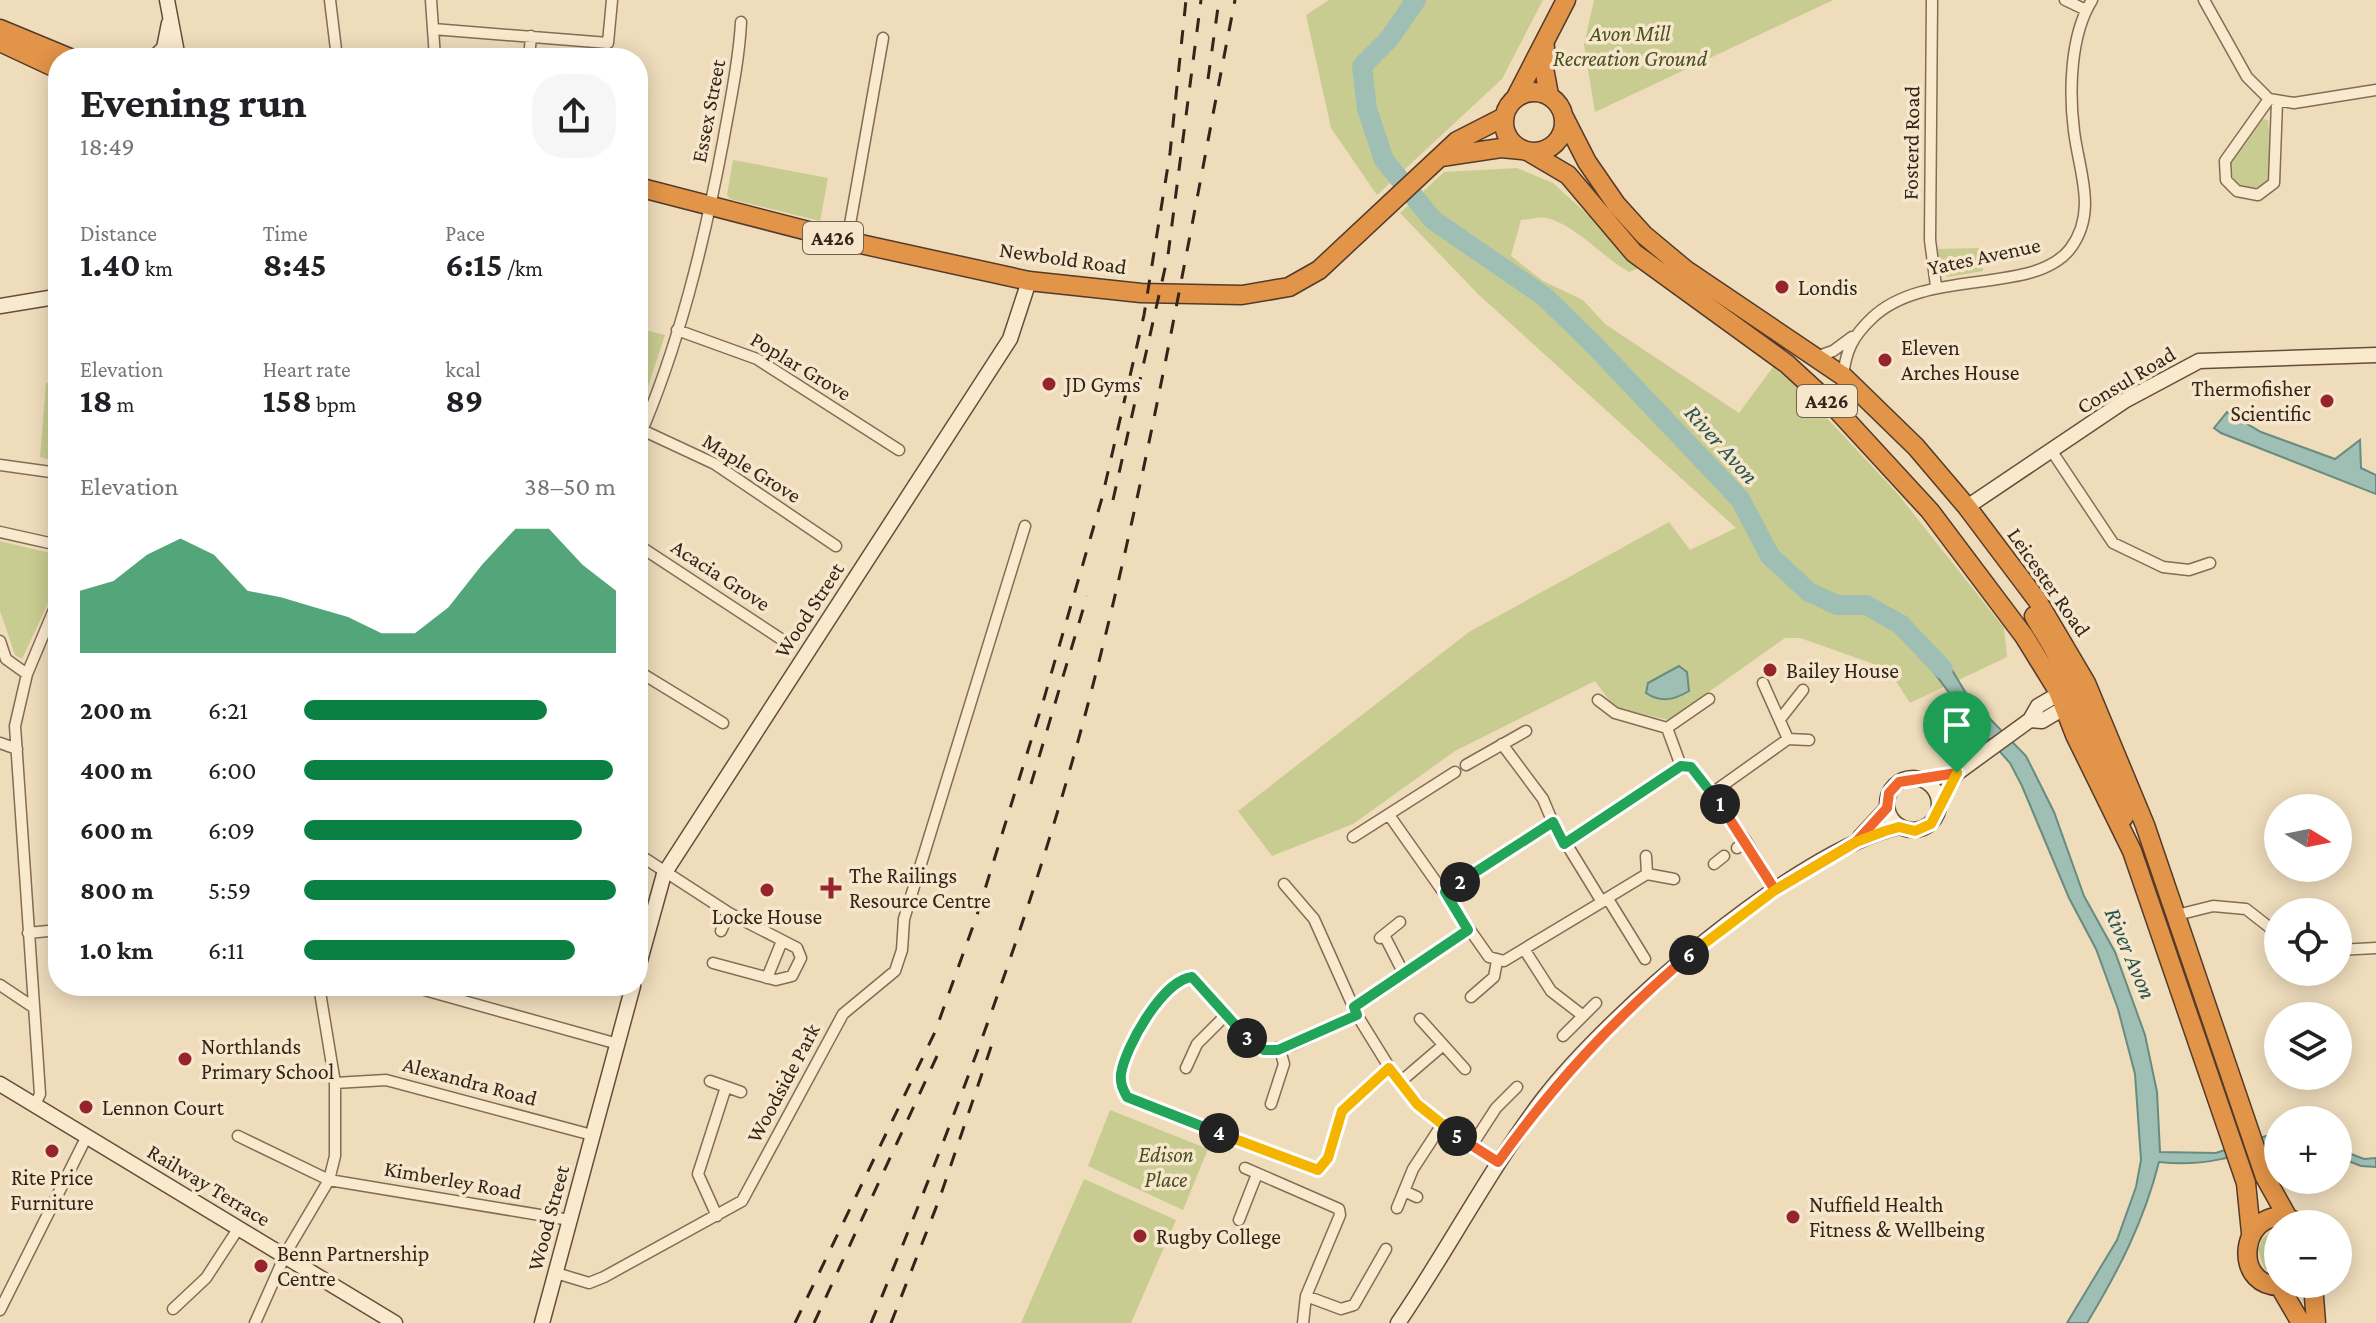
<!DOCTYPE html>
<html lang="en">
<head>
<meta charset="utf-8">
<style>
  body { margin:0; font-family:"Crimson Pro",serif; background:#f6f6f6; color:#202124; height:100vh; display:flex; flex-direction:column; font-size:30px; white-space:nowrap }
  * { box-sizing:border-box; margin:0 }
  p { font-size:26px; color:#757577 }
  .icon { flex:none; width:44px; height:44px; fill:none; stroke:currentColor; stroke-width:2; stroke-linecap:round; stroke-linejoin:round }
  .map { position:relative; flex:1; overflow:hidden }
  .details { position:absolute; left:48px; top:48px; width:600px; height:948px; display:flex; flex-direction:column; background:#fff; border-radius:32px; box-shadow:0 4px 20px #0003 }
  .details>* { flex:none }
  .needle { width:52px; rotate:100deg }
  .tools { position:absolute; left:2264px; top:794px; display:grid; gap:16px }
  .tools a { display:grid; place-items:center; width:88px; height:88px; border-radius:50%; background:#fff; box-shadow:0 4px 20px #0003; font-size:40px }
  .pin { position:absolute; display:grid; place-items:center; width:68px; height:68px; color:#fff; margin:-82px -34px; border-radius:50% 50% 50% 0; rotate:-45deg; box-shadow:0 0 8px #0007 }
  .pin .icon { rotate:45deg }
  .km { position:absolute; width:40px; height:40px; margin:-20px; border-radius:50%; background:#222; color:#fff; font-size:22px; line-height:40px; text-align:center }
  .round { display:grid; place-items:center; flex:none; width:84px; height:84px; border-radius:32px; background:#f6f6f6 }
  .summary { display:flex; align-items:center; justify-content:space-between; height:136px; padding:0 32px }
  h1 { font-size:44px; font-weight:700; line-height:60px }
  .stats { display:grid; grid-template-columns:repeat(3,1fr); gap:12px; height:136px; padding:8px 32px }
  .stats div { display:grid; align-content:center }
  .stats b { font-size:34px; font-weight:700 }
  .stats small { font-size:22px; font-weight:400 }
  .stats p { font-size:22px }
  .chart { height:224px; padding:16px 32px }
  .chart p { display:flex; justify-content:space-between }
  .chart svg { width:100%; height:144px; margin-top:8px; fill:#0b8043; opacity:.7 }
  ul { padding:0 32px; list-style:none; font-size:26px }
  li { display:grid; grid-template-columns:128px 96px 1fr; align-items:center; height:60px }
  li i { height:20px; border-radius:10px; background:#0b8043 }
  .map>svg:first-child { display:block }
  .green { fill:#c9cc90 }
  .water { fill:#a0bfb4; stroke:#678c81; stroke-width:2 }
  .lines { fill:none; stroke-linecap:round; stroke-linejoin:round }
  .river { stroke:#a0bfb4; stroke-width:20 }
  .street-casing { stroke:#856c55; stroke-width:13 }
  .secondary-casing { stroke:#674d39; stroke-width:17 }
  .highway-casing { stroke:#533a2a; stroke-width:21 }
  .street { stroke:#f9eace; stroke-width:10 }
  .secondary { stroke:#f9eace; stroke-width:14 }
  .highway { stroke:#e29448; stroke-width:18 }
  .rail { stroke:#34251a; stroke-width:3; stroke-dasharray:14 14; stroke-linecap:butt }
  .split-1-casing { stroke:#fff; stroke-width:16 }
  .split-2-casing { stroke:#fff; stroke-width:16 }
  .split-3-casing { stroke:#fff; stroke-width:16 }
  .split-4-casing { stroke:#fff; stroke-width:16 }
  .split-5-casing { stroke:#fff; stroke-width:16 }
  .split-6-casing { stroke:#fff; stroke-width:16 }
  .split-7-casing { stroke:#fff; stroke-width:16 }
  .split-1 { stroke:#f0652b; stroke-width:10 }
  .split-2 { stroke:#22a559; stroke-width:10 }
  .split-3 { stroke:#22a559; stroke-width:10 }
  .split-4 { stroke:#22a559; stroke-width:10 }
  .split-5 { stroke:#f5b400; stroke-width:10 }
  .split-6 { stroke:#f0652b; stroke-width:10 }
  .split-7 { stroke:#f5b400; stroke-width:10 }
  .poi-dot { fill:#95242c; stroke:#f6e6cb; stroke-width:3 }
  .labels { text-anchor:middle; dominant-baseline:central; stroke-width:7; stroke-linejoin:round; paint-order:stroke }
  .shield { fill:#f6e6cb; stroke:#6e5f4f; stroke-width:2 }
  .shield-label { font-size:20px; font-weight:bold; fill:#34251a }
  .park-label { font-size:22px; font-style:italic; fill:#485120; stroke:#f6e6cb }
  .street-label { font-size:22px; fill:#34251a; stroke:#f6e6cb }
  .poi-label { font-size:22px; fill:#34251a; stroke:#f6e6cb; text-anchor:start }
  .water-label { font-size:24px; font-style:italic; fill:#29554f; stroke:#f6e6cb }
</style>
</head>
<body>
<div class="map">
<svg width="2376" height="1323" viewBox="0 0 2376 1323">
  <rect width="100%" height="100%" fill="#eedcbb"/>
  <path class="green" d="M1329,0H1543L1502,79L1377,195L1331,128L1306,15Z
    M1594,0H1833L1595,112L1584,45Z
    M2263,119L2268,120L2273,172L2269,183C2249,193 2234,189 2229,166Z
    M733,160L828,178L820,221L730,199L727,195Z
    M1517,168L1553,183L1644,266L1629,272C1602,257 1579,227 1547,218C1540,216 1529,220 1521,220L1511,256L1543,281L1583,300L1605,324L1739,413L1773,367L1796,385L1897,493L2004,628L2007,657L1910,703L1888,669L1800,638H1785L1669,720L1615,708L1595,681L1455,751L1353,824L1272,856L1238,811L1469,632L1669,522L1690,550L1736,528L1478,294L1400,213L1444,172Z
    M1981,248L1983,271L1947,277L1941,272L1937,249Z
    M638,328L665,335L638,417Z
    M58,358V462L40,457L46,383H54Z
    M0,541L58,555V582L22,659L15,655L0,611Z
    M1110,1110L1208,1149L1183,1210L1088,1166Z
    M1084,1179L1176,1220L1131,1323H1021Z
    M2278,1228V1275L2265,1269L2258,1250L2263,1238Z"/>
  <path class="water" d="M2227,412L2261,432L2335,459L2360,440L2361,468L2376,475V494L2221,433L2214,428Z
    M1931,645L1946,660L1967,695L2026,756L2054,812L2084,896L2115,952L2145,1035L2157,1092L2160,1152L2216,1153L2278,1132V1141C2236,1157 2204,1167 2159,1162C2144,1221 2119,1270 2087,1323H2067L2117,1240L2136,1187L2141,1160L2135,1074L2118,1009L2096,949L2069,898L2022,786L2010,763L1956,702L1919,652Z
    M1679,666L1687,672L1689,691C1674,700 1661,703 1646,693L1648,683Z
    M2338,1149L2364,1159L2376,1158V1167L2361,1166L2338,1157Z"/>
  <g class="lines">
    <path class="river" d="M1416,0L1389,39L1362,66L1367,109L1384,160L1433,220L1545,297L1595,346L1740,499L1770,556L1809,592L1837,605H1866L1900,624L1943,669"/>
    <defs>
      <path id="street" d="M330,0L337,58
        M431,0L435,58
        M1932,0L1930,240L1936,286
        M2065,0L2086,10
        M2204,0L2247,77L2269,99L2294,103L2376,90
        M433,29L608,43L612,0
        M529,58L531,36
        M2269,99L2225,161L2226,180L2237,191L2258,195L2274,183L2277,102
        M847,241L883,38
        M677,330L757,359L899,450
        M1816,357L1833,351L1852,337
        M1843,376C1846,350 1853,336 1872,318C1925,267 2033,296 2070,249C2098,212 2079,172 2074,131C2069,92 2070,35 2092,0
        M642,430L715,464L836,546
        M638,440C679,346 704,243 723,142C730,102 739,62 741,22
        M2053,453L2113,543L2163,567L2189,570L2210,563
        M0,465L58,473
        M0,532L58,545
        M638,545L781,639
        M0,641L6,659L27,674
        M638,671L723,723
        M1763,683L1788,739
        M1598,700L1615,713L1667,728L1709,699
        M1781,718L1803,690
        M1667,728L1681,766
        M0,743L17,749
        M1502,744L1543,799L1553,823
        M1466,765L1526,731
        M1712,793L1788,739L1809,740
        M1389,815L1489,957L1504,961L1602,902L1553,822L1445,892
        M1353,837L1455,772
        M1564,844L1681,766L1691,767L1746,841L1775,890
        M1737,848L1746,841
        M638,854L729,913L797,948L801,958L792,976L776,980L713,963
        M1646,856L1647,874L1674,879
        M1714,864L1724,856
        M1284,884L1314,919L1357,1015L1399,1083L1441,1126L1498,1162
        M1608,899L1645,959
        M1604,900L1647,874
        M2177,915L2213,906L2246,909L2278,934
        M721,931L729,913
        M28,933L58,930
        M1384,935L1404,974
        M1380,938L1400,922
        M1524,949L1551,991L1582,1015
        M2338,950L2376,948
        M767,978L782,941
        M0,985L33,1007
        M410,986L618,1044
        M1471,997L1494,977L1497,961
        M1354,1007L1468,930
        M1357,1015L1291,1046L1264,1050L1249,1041L1192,977C1164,980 1125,1047 1121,1074C1120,1084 1123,1089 1127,1097L1318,1170L1328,1158L1342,1111L1389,1068
        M1420,1019L1465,1069
        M1563,1036L1596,1003
        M1186,1068L1197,1044L1226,1015
        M710,1081L741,1092
        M335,1083L386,1080L592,1135
        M1399,1083L1441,1047
        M1271,1104L1284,1064L1280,1050
        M35,1105L40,1094L15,726L27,674L58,600
        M238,1136L329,1180L570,1220
        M1472,1145L1496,1108L1517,1087
        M1245,1168L1339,1209L1340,1215L1306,1296L1303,1323
        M1404,1191L1417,1197
        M1397,1208L1413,1169L1441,1126
        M717,1216L698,1174L726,1087
        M1239,1220L1257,1174
        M556,1273L589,1283L604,1277L742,1201L843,1014L895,971L902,950L904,919L1025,526
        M1306,1296L1341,1309L1354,1305L1386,1249
        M173,1309L206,1278L238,1229
        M0,1310L87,1136
        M255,1323L287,1251L329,1180L335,1156V1083L319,986"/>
      <path id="secondary" d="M167,0L178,58
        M154,58L164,48L169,23
        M0,306L55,297L58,289
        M1967,507L2126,400L2199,361L2376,355
        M2030,720L2042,721L2064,708
        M1887 804a26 26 0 1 1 52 0a26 26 0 1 1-52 0Z
        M1940,802L1957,773L2030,720L2038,706L2067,689
        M1860,837L1887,808
        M638,968L664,874L1010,339L1029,281
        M0,1084L395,1323
        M542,1323L633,986
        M1398,1323C1448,1250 1489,1170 1543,1099C1608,1014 1795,851 1899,827"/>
      <path id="highway" d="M0,29L70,58
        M0,42L58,69
        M1545,47L1543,63L1549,95
        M1504 122a30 30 0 1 1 60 0a30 30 0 1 1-60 0Z
        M1516,97L1566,0
        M1564,117L1587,162L1616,204L1644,235L1686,270L1843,376L1916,447L1967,507L2037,600L2086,683L2145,825L2265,1177L2288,1218
        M1529,152L1568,175L1634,253L1787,364L1837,410L1930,511L2024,636L2058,691L2075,735L2132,851L2246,1183L2251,1233
        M1441,157L1501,148L1522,150
        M638,187L847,241L1029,281L1141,293L1242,295L1289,287L1319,270L1457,141L1504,117
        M2034,616C2047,640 2078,678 2066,706
        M2086,683L2081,694V707L2124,817
        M2293,1284C2223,1301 2240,1189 2301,1224
        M2313,1284L2316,1323
        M2280,1287L2301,1323"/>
    </defs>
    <use href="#street" class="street-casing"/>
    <use href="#secondary" class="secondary-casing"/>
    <use href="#highway" class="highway-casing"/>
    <use href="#street" class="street"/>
    <use href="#secondary" class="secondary"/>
    <use href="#highway" class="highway"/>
    <path class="rail" d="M1208,79L1219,0
      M1113,500L1168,255L1201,0
      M1031,784L1087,596
      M795,1323L935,1032L977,915L1043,702L1102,498L1144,315L1170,153L1186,0
      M814,1323L937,1056
      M871,1323C954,1121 1032,916 1088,704C1149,472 1189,235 1235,0
      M891,1323L939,1200L993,1041"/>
  </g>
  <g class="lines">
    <defs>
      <path id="split-1" d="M1720,804L1775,890L1856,842L1887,808L1889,793L1899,782L1957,773"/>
      <path id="split-2" d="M1460,882L1553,822L1564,844L1681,766L1691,767L1720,804"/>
      <path id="split-3" d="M1247,1038L1264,1050H1278L1357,1015L1354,1007L1468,930L1445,892L1460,882"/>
      <path id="split-4" d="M1219,1133L1127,1097C1123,1089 1120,1084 1121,1074C1125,1047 1163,980 1192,977L1247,1038"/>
      <path id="split-5" d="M1219,1133L1318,1170L1328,1158L1342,1111L1389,1068L1417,1104L1457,1136"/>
      <path id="split-6" d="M1457,1136L1498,1162C1555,1082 1614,1019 1689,955"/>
      <path id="split-7" d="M1689,955L1775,890L1856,842L1885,831L1899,827L1915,831L1931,824L1957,773"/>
    </defs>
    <use href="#split-1" class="split-1-casing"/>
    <use href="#split-2" class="split-2-casing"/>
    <use href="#split-3" class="split-3-casing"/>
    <use href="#split-4" class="split-4-casing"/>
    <use href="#split-5" class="split-5-casing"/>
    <use href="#split-6" class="split-6-casing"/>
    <use href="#split-7" class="split-7-casing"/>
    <use href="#split-1" class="split-1"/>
    <use href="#split-2" class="split-2"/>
    <use href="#split-3" class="split-3"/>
    <use href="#split-4" class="split-4"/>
    <use href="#split-5" class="split-5"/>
    <use href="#split-6" class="split-6"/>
    <use href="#split-7" class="split-7"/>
  </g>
  <g class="poi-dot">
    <circle cx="1782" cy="287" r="8"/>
    <circle cx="1885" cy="360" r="8"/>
    <circle cx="1049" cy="384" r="8"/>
    <circle cx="2327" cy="401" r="8"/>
    <circle cx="1770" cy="670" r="8"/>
    <path d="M827 876h8v8h8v8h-8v8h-8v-8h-8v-8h8z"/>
    <circle cx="767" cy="890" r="8"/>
    <circle cx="185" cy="1059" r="8"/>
    <circle cx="86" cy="1107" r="8"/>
    <circle cx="52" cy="1151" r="8"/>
    <circle cx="1793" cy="1217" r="8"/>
    <circle cx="1140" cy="1236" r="8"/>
    <circle cx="261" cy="1266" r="8"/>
  </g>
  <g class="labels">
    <g class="shield">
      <rect x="803" y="222" width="60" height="32" rx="6"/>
      <rect x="1797" y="385" width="60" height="32" rx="6"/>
    </g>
    <g class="shield-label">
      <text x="833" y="238">A426</text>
      <text x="1827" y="401">A426</text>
    </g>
    <g class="park-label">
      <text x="1630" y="33">Avon Mill<tspan x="1630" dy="25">Recreation Ground</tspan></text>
      <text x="1166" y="1154">Edison<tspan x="1166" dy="25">Place</tspan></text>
    </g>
    <g class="street-label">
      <text transform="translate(708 111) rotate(-79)">Essex Street</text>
      <text transform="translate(1911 143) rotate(-89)">Fosterd Road</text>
      <text transform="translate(1984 256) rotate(-12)">Yates Avenue</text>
      <text transform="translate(1063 258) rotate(8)">Newbold Road</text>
      <text transform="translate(801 366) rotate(31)">Poplar Grove</text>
      <text transform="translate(2126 380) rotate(-31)">Consul Road</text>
      <text transform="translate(752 468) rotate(32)">Maple Grove</text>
      <text transform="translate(721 575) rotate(33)">Acacia Grove</text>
      <text transform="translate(2049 582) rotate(55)">Leicester Road</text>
      <text transform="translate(809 610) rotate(-57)">Wood Street</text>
      <text transform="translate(470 1081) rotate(15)">Alexandra Road</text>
      <text transform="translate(783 1083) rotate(-62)">Woodside Park</text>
      <text transform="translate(453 1180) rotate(10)">Kimberley Road</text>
      <text transform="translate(209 1185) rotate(31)">Railway Terrace</text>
      <text transform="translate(548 1218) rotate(-75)">Wood Street</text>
    </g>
    <g class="poi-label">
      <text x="1798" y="287">Londis</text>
      <text x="1901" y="347">Eleven<tspan x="1901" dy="25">Arches House</tspan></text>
      <text x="1065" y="384">JD Gyms</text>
      <text x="2311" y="388" text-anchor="end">Thermofisher<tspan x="2311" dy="25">Scientific</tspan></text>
      <text x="1786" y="670">Bailey House</text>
      <text x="849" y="875">The Railings<tspan x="849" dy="25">Resource Centre</tspan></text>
      <text x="767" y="916" text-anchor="middle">Locke House</text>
      <text x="201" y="1046">Northlands<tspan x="201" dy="25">Primary School</tspan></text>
      <text x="102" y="1107">Lennon Court</text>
      <text x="52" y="1177" text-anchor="middle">Rite Price<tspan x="52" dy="25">Furniture</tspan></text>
      <text x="1809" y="1204">Nuffield Health<tspan x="1809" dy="25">Fitness &amp; Wellbeing</tspan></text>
      <text x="1156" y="1236">Rugby College</text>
      <text x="277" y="1253">Benn Partnership<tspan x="277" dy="25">Centre</tspan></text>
    </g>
    <g class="water-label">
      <text transform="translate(1722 444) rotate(48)">River Avon</text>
      <text transform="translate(2131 953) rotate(67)">River Avon</text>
    </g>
  </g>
</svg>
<div class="tools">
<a><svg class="needle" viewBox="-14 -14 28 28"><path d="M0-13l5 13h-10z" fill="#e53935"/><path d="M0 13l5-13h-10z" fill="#757577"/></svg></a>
<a><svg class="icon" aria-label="locate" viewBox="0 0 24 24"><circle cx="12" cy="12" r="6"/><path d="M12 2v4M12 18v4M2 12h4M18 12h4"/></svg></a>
<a><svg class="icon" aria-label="layers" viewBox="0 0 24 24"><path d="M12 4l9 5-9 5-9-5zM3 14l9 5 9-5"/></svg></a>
<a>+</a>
<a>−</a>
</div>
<div class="pin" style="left:1957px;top:773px;background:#1e9e55"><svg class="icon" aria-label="arrive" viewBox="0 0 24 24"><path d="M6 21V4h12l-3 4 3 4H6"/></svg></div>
<b class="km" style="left:1720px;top:804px">1</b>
<b class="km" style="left:1460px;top:882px">2</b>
<b class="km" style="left:1247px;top:1038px">3</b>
<b class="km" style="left:1219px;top:1133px">4</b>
<b class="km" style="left:1457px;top:1136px">5</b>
<b class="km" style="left:1689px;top:955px">6</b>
<section class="details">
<div class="summary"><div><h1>Evening run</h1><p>18:49</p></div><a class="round"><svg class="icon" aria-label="share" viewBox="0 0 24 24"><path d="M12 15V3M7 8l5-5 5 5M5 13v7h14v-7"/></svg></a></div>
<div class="stats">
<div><p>Distance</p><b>1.40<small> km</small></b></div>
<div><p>Time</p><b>8:45</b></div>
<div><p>Pace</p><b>6:15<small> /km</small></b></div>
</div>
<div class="stats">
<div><p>Elevation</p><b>18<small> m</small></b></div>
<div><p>Heart rate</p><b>158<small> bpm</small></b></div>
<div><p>kcal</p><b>89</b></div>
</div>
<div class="chart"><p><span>Elevation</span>38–50 m</p>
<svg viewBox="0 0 160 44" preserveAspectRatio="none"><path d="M0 44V25L10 22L20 14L30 9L40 14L50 25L60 27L70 30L80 33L90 38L100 38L110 30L120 17L130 6L140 6L150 17L160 25V44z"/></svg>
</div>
<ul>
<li><b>200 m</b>6:21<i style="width:78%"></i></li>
<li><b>400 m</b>6:00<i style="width:99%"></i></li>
<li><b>600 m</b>6:09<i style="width:89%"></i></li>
<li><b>800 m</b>5:59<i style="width:100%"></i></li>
<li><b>1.0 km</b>6:11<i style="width:87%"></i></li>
</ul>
</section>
</div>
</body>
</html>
